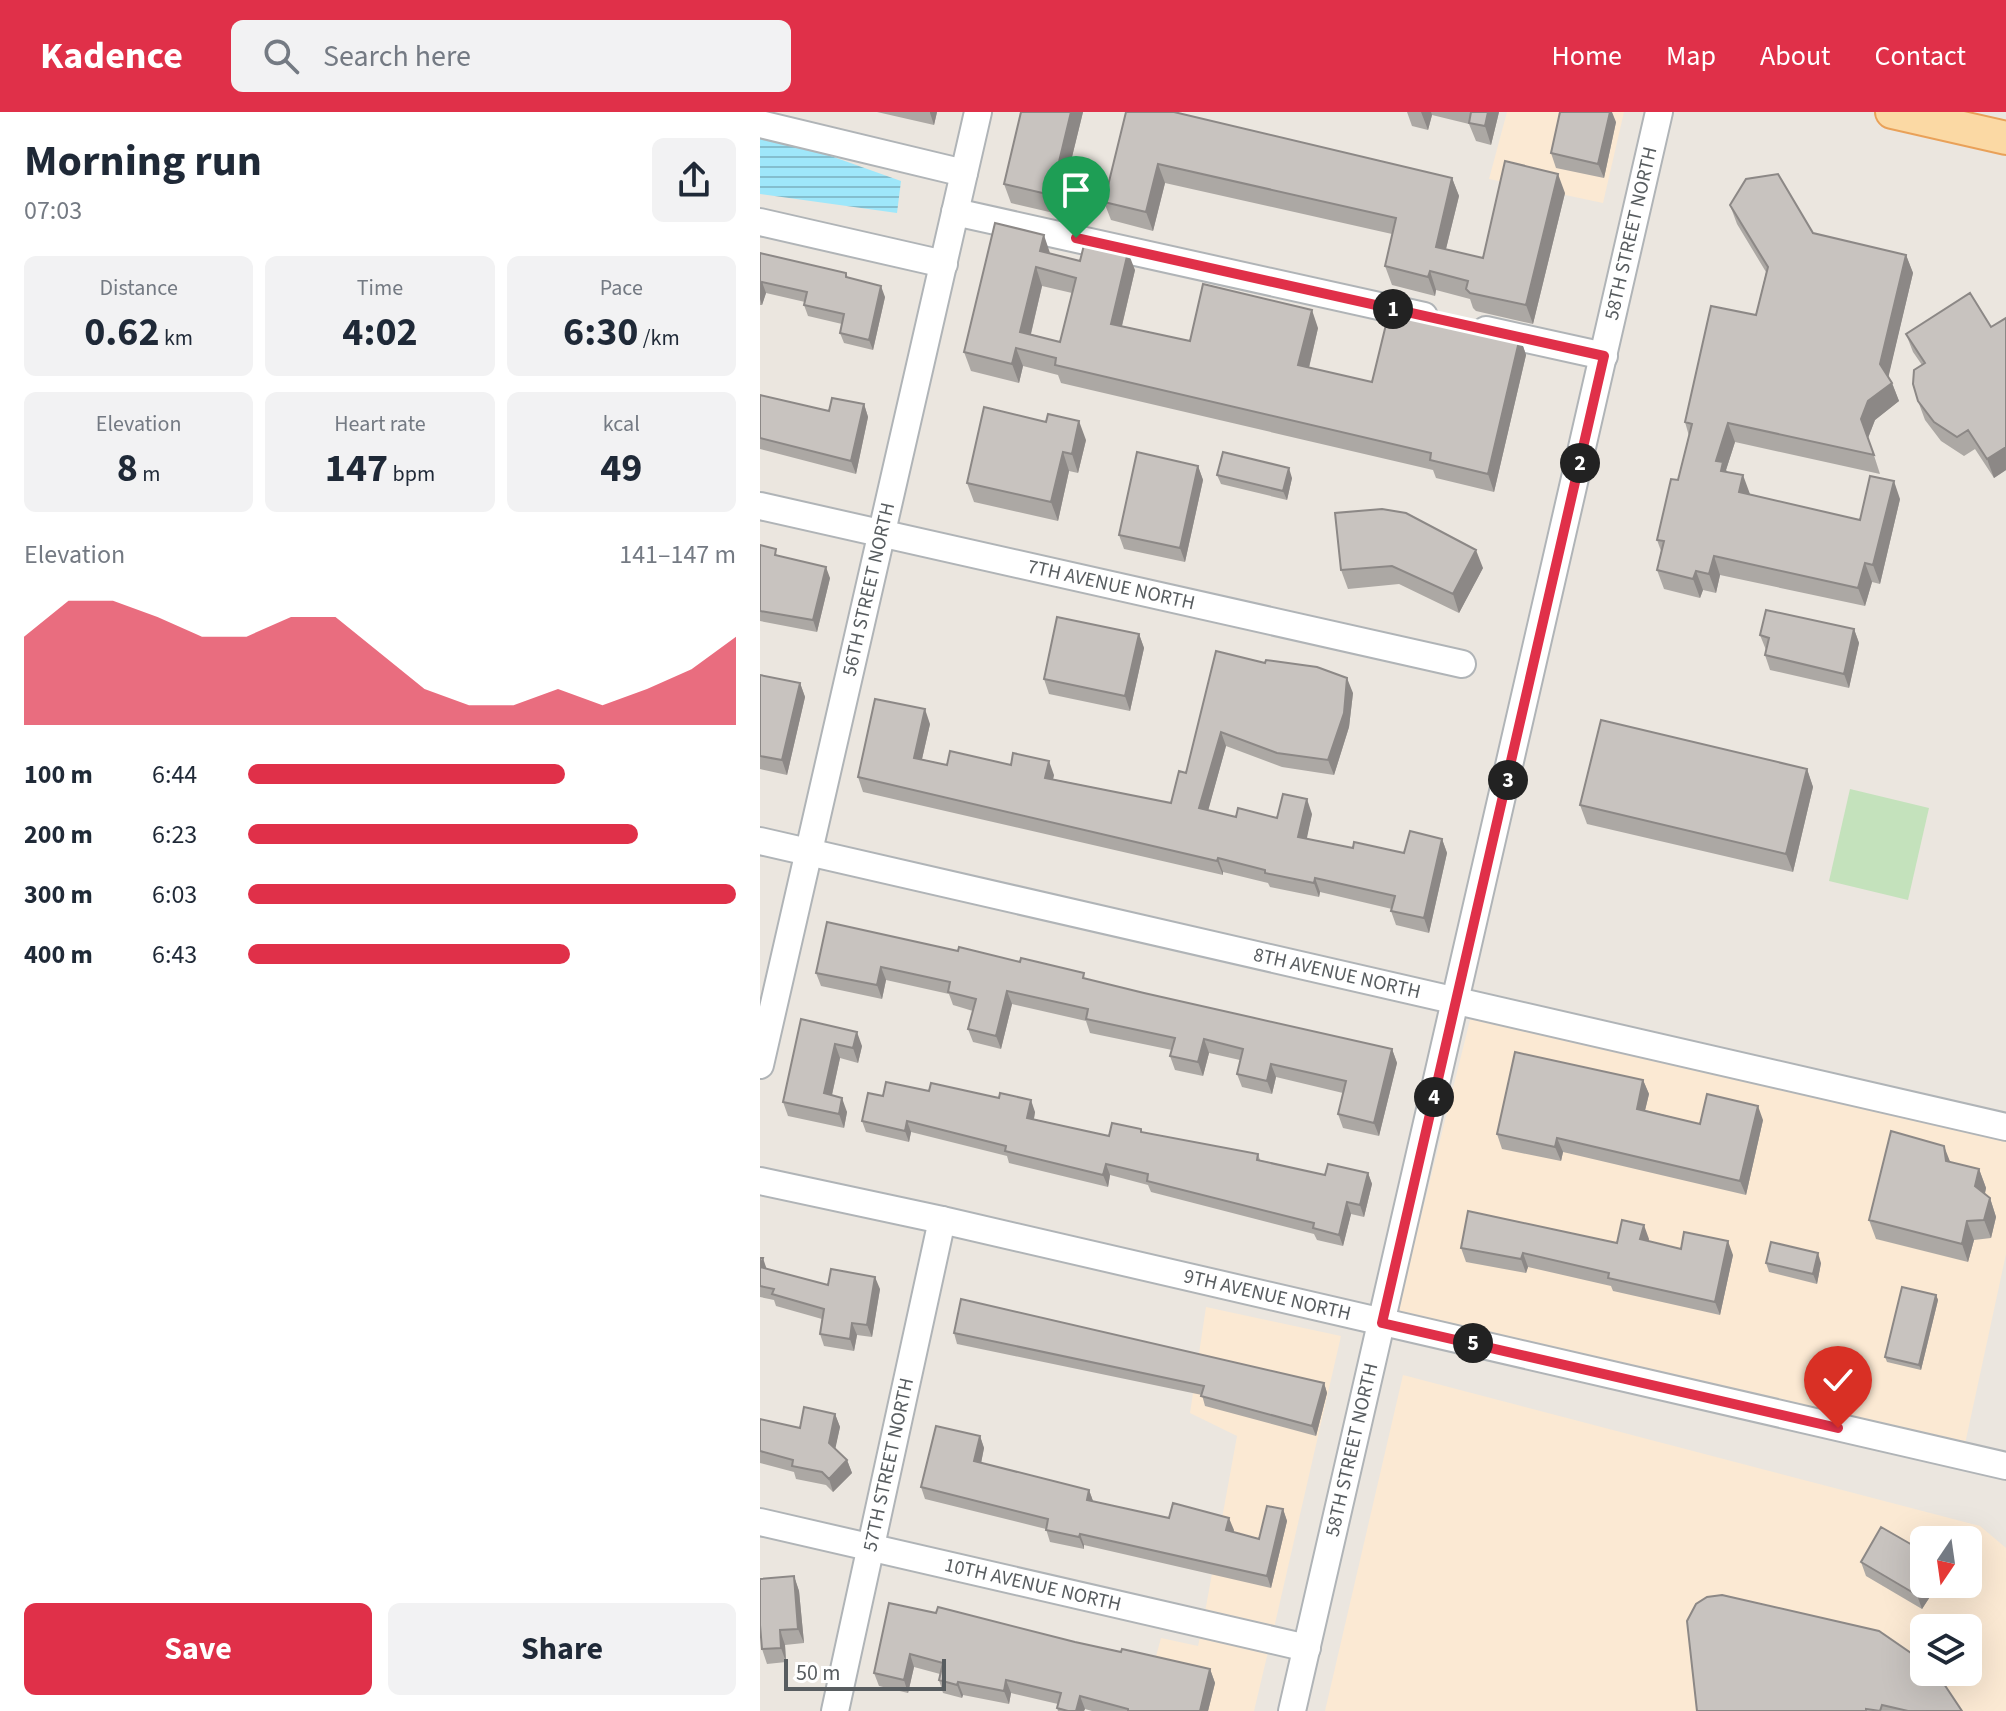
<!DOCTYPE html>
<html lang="en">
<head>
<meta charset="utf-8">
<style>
  body { margin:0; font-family:"Source Sans 3",sans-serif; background:#f2f2f3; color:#1f2937; height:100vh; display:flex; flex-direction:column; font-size:30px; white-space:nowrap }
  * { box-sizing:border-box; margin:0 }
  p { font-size:26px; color:#747a83 }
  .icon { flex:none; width:44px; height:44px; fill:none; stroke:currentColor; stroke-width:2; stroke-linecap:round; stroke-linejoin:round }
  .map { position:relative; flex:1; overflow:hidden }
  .side { display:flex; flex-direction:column; background:#fff; width:760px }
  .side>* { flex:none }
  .needle { width:52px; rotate:193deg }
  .fabs { position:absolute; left:1150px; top:1414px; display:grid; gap:16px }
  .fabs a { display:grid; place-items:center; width:72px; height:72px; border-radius:12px; background:#fff; box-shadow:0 8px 32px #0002; font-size:40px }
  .scale { position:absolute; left:24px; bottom:20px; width:162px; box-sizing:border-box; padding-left:8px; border:4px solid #585d60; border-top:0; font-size:22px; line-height:28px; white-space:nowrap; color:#585d60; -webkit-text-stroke:6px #fff; paint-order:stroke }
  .pin { position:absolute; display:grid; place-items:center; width:68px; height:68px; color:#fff; margin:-82px -34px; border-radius:50% 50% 50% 0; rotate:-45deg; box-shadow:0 0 8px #0007 }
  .pin .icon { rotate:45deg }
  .km { position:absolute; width:40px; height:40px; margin:-20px; border-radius:50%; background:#222; color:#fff; font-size:22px; line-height:40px; text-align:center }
  .round { display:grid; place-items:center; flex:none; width:84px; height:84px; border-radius:12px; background:#f2f2f3 }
  .overview { display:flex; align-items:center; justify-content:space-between; height:136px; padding:0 24px }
  h1 { font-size:44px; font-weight:700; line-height:60px }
  .metrics { display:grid; grid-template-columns:repeat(3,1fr); gap:12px; height:136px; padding:8px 24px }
  .metrics div { display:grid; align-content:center; border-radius:12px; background:#f2f2f3; text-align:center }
  .metrics b { font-size:40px; font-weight:700 }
  .metrics small { font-size:22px; font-weight:400 }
  .metrics p { font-size:22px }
  .chart { height:224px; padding:16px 24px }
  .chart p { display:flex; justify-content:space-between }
  .chart svg { width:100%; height:144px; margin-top:8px; fill:#e03049; opacity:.7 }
  .action { display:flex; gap:16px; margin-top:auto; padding:16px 24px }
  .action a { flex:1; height:92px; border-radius:12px; background:#e03049; color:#fff; font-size:32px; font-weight:700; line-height:92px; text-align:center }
  .action a+a { background:#f2f2f3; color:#1f2937 }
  ul { padding:0 24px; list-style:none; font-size:26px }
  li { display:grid; grid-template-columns:128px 96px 1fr; align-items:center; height:60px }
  li i { height:20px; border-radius:10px; background:#e03049 }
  header { display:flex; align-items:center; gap:48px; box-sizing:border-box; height:112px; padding:0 40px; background:#e03049; color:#fff }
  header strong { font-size:38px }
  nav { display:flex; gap:44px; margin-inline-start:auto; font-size:28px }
  .search { width:560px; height:72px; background:#f2f2f3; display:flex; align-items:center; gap:20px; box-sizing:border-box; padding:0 28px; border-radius:12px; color:#747a83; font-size:30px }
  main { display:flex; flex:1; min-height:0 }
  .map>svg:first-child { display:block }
  .commercial { fill:#fbe9d3; fill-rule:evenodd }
  .grass { fill:#c4e2bc }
  .water { fill:url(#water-rules) }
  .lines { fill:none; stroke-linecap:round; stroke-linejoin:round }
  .minor-casing { stroke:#b0b4b7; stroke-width:30 }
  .major-casing { stroke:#e9a159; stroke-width:36 }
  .minor { stroke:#fff; stroke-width:26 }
  .major { stroke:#fbd9a4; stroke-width:32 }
  .wall { fill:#aca8a4; fill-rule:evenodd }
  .shaded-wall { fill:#8c8886 }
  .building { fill:#c8c3bf; stroke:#8c8886; stroke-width:2; fill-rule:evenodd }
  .route-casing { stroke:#fff; stroke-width:16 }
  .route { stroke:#e03049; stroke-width:10 }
  .labels { text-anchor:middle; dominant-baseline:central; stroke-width:7; stroke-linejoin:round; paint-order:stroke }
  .street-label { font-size:20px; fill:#585d60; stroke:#fff }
</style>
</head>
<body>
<header>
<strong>Kadence</strong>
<div class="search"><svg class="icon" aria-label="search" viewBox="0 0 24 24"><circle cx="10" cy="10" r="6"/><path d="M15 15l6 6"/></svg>Search here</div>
<nav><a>Home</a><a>Map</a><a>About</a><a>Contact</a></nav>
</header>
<main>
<section class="side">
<div class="overview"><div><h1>Morning run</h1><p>07:03</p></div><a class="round"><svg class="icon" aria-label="share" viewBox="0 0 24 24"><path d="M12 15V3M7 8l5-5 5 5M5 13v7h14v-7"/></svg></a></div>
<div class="metrics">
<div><p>Distance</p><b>0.62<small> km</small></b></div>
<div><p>Time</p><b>4:02</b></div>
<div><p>Pace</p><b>6:30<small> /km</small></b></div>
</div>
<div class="metrics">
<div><p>Elevation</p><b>8<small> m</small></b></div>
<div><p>Heart rate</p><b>147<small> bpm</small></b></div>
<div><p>kcal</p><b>49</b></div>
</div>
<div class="chart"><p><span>Elevation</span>141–147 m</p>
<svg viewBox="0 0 160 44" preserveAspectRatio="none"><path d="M0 44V17L10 6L20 6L30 11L40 17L50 17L60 11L70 11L80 22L90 33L100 38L110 38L120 33L130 38L140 33L150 27L160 17V44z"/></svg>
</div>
<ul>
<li><b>100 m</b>6:44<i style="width:65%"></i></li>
<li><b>200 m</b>6:23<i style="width:80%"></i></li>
<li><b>300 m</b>6:03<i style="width:100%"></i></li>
<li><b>400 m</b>6:43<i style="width:66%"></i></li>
</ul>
<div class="action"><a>Save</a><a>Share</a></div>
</section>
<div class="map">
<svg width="1246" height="1599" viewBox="0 0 1246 1599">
  <defs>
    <pattern id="water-rules" width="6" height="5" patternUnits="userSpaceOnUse" patternTransform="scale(2)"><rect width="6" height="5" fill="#9fe7fa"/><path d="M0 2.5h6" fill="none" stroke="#84bece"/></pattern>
  </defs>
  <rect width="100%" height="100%" fill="#ebe6df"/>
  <path class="commercial" d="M747,0H864L843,91L729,67Z
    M711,904L1246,1028V1142L1205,1332L637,1201Z
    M446,1195L581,1224L514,1516L445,1500L477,1324L430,1301Z
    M643,1263L1220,1414L1246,1436V1599H565ZM1164,1428H1208V1472H1164ZM1164,1516H1208V1560H1164Z
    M440,1525L508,1540L494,1599H381L401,1526L438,1534Z"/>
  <path class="grass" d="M1090,677L1169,696L1148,788L1069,769Z"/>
  <path class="water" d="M0,25L54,38L141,69L137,101L0,82Z"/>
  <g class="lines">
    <defs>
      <g id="minor">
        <path d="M0,12L204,61"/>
        <path d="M195,100L664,204"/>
        <path d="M0,110L184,152"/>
        <path d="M726,218L844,244"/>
        <path id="s1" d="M0,394L702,552"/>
        <path id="s2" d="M0,729L1246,1015"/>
        <path id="s3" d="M0,953L218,0"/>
        <path id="s4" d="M0,1069L182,1108L1246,1354"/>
        <path id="s5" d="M0,1410L547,1536"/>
        <path id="s6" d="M75,1599L182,1108"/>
        <path id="s7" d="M532,1599L899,0"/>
      </g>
      <path id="major" d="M1132,0L1246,26"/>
    </defs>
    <use href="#minor" class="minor-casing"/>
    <use href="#major" class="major-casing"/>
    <use href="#minor" class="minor"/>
    <use href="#major" class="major"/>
  </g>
  <path class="wall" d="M117,0H177L174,13Z
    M261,0H323L298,102L251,91L244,72Z
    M366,0L692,66L699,84L686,137L723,146L805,81L773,212L716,199L713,196L710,187L676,178L675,184L632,173L625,154L632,122L405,71L393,119L351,108L344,90Z
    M647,0H739L731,33L716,29L709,12L672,3L668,18L652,14Z
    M856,10L844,66L796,56L791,41Z
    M970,93L1053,121L1146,143L1153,161L1128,265L1132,271L1139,289L1115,308L1108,326L1120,362L975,330L966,358L989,383L1100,408L1140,387L1120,472L1112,470L1105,494L960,463L956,481L943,478L940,486L904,477L897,458L901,439L897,428L918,368L929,324L925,310L996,203L1006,160L977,112Z
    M235,111L290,142L320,149L375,158L362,214L430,229L558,216L549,256L612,270L760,225L766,243L734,380L676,366L673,358L301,271L298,263L263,254L259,271L211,259L204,240ZM282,174L312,181L300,230L271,222Z
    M0,141L86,161L88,166L125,185L113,238L84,231L80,221L82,212L48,204L44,193L45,190L6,181L2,193H0Z
    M1246,206V358L1234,366L1215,337L1204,344L1181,329L1165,308L1158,289L1162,253L1153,240L1146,222L1231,215Z
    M0,283L69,299L104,292L108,305L96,362L0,337Z
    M326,328L318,361L309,359L298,409L214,390L207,371Z
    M438,354L443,368L425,450L364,437L359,423Z
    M457,363L532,366L527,388L461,372Z
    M575,401L723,456L699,501L639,472L588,477L581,458Z
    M0,433L19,444L70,466L57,520L0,509Z
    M1094,517L1099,531L1089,576L1010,558L1005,543L1006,538L1000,523Z
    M379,522L384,536L370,599L289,582L284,567Z
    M456,539L593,581L589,615L574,663L522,655L466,634L448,698L476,705L517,706L552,702L546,727L593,736L644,741L682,727L687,741L669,821L636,813L631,799L632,797L560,780L559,785L510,775L508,771L463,760V763L103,680L98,665L170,612L162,647L187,653L294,663L293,667L411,691L426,661Z
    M0,563L40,571L45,585L27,663L0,657Z
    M1047,657L1053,675L1033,760L827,712L820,693Z
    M198,839L326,867L384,881L632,937L637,951L619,1024L583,1016L578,1002L583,981L516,965L512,982L482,975L477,962L480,948L449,941L443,964L415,958L410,944L412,938L330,921L326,909L252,892L241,937L213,930L208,917L213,899L193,893L189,882L126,868L122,887L61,874L56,861Z
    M41,907L102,934L98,951L80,946L72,983L87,1000L84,1016L28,1004L23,990Z
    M883,968L889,982L885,998L940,1012L1003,1008L986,1083L803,1040L801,1049L742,1037L737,1022Z
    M169,979L239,986L275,1000L274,1007L349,1024L383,1021L498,1042L500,1048L565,1063L608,1061L612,1072L604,1105L591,1102L583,1134L557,1128L554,1122L391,1080L388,1073L350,1063L348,1075L249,1051L247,1044L151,1020L149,1030L106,1020L102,1009L123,984Z
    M1190,1050L1219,1057L1226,1076L1225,1082L1230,1086L1236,1105L1231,1126L1214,1128L1208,1150L1116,1127L1109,1108Z
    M889,1127L888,1129L921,1137L973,1143L960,1203L853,1179L851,1174L768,1155L766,1161L706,1150L701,1136L857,1131Z
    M0,1146L7,1157L68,1173L120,1177L112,1225L97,1223L94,1239L64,1234L60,1222L62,1207L16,1194L14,1188L0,1185Z
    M1006,1151H1061L1057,1172L1009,1160Z
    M1176,1183L1178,1188L1161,1258L1127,1250L1125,1245Z
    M194,1221L564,1271L567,1281L556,1324L445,1294L442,1283L197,1232Z
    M75,1302L80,1315L75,1336L87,1348L92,1361L73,1380L66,1373L36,1367L34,1360L0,1351V1307L40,1316Z
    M220,1324L224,1336L221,1351L329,1378L333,1389L409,1406L474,1418L473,1420L499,1427L523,1397L527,1409L511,1476L324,1433V1437L290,1430L286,1417L165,1387L161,1375Z
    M1101,1450L1164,1472H1186L1175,1477L1162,1497L1106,1464Z
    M34,1464L39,1479L44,1531L25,1533L26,1550L7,1552L2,1537L1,1526H0V1467Z
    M176,1501L361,1540L450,1557L455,1571L448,1599H332L325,1597L324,1599H298L297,1596L298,1592L251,1581L249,1592L203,1583L202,1586L183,1581L179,1568L180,1562L154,1555L148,1581L119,1574L114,1561Z
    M927,1509L1202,1599H937Z"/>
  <path class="shaded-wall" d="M170,0H177L174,13L170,1Z
    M311,0H323L298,102L291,83Z
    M661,0H671L672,3L668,18Z
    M728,0H739L731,33L725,14Z
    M850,0H852L856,10L844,66L838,52Z
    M398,52L405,71L393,119L386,100Z
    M798,62L805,81L773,212L766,193Z
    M692,66L699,84L682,153L676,135Z
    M284,123L290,141L280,139Z
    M368,140L375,158L358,230L351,212Z
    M1146,143L1153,161L1127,271L1120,252Z
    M276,155L282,174L267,238L260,220Z
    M670,159L676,178L675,184L668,165Z
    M2,170L6,181L2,193L0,187V177Z
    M121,174L125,185L113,238L109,228Z
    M552,198L558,216L545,272L538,253Z
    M760,225L766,243L734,380L728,362Z
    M256,236L263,254L259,271L252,252Z
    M1132,271L1139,289L1115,308L1108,326L1120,362L1101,307L1108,289Z
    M104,292L108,305L96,362L91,349Z
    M319,309L326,328L318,361L312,342Z
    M968,311L975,330L966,358L969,369L968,377L956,349Z
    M1246,335V358L1234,366L1227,347Z
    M303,340L309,359L298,409L291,390Z
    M438,354L443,368L425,450L420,436Z
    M529,356L532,366L527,388L523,379Z
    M983,363L990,382L986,399L979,380Z
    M1134,369L1140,387L1120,472L1113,453Z
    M716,438L723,456L699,501L693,482Z
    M954,444L960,463L956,481L949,462Z
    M1105,451L1112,470L1105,494L1098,476Z
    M66,455L70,466L57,520L53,508Z
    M936,459L943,478L940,486L933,467Z
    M1094,517L1099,531L1089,576L1084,562Z
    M379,522L384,536L370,599L365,584Z
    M587,566L593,581L589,615L574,663L568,648Z
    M40,571L45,585L27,663L22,648Z
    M165,597L170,612L159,660L154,646Z
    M461,620L466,634L445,710L439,696Z
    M289,649L294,663L290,680L285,666Z
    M1047,657L1053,675L1033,760L1026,742Z
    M547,687L552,702L544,740L538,725Z
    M682,727L687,741L669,821L664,806Z
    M458,746L463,760V763L457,749Z
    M555,766L560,780L559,785L554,771Z
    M121,855L126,868L122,887L117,873Z
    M247,879L252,892L241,937L236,924Z
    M97,920L102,934L98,951L93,936Z
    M444,927L449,941L443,964L438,950Z
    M75,932L80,946L69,996L64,981Z
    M632,937L637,951L619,1024L614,1011Z
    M511,952L516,965L512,982L507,969Z
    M883,968L889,982L882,1011L877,997Z
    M82,986L87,1000L84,1016L79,1002Z
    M271,988L275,1000L272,1017L267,1006Z
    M998,994L1003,1008L986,1083L980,1069Z
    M147,1009L151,1020L149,1030L145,1019Z
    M797,1026L803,1040L801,1049L795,1035Z
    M1184,1034L1191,1052L1186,1049Z
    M346,1052L350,1063L348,1075L343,1063Z
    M1219,1057L1226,1076L1222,1093L1215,1074Z
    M608,1061L612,1072L604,1105L600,1093Z
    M1230,1086L1236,1105L1231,1126L1224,1108Z
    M587,1090L591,1102L583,1134L579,1123Z
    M1207,1109L1214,1128L1208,1150L1202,1132Z
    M884,1113L889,1127L885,1141L880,1127Z
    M968,1129L973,1143L960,1203L955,1190Z
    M763,1141L768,1155L766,1161L761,1147Z
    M1058,1141L1061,1151L1057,1172L1053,1162Z
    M3,1146L7,1158L0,1155Z
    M115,1165L120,1177L112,1225L107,1213Z
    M1176,1183L1178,1188L1161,1258L1159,1253Z
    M92,1211L97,1223L94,1239L90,1227Z
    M564,1271L567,1281L556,1324L552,1314Z
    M75,1302L80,1315L74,1343L69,1331Z
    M220,1324L224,1336L219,1361L214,1349Z
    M87,1348L92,1361L73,1380L69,1367Z
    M329,1378L333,1389L327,1388Z
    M523,1397L527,1409L511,1476L507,1464Z
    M469,1406L474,1418L470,1430L466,1418Z
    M320,1422L324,1433V1437L319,1425Z
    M34,1464L39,1479L44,1531L38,1517Z
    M1164,1472H1173L1175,1477L1162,1497L1157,1483Z
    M20,1518L25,1533L26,1550L21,1536Z
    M150,1542L154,1555L148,1581L144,1568Z
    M450,1557L455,1571L448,1599H440Z
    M246,1568L251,1581L249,1592L244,1579Z
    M198,1570L203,1583L202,1586L197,1573Z
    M320,1584L325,1597L324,1599H316Z"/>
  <path class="building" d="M261,0H311L291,83L244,72Z
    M366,0H414L692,66L676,135L723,146L745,49L798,62L766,193L710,181L706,177L708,169L670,159L668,165L625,154L636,106L398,52L386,100L344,90Z
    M711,0H728L725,14L709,11Z
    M800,0H850L838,52L791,41Z
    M1018,62L1053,121L1146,143L1120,252L1132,271L1108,289L1101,307L1114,343L968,311L956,349L963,350L961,359L983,363L979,380L1100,408L1110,364L1134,369L1113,453L1105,451L1098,476L954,444L949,462L936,459L933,467L897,458L904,429L897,428L911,367L918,368L932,312L925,310L951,194L996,203L1008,155L970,93L986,67Z
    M235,111L284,123L280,139L320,149L325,129L368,140L351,212L430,229L443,172L552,198L538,253L612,270L630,196L760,225L728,362L670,348L671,341L295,253L296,246L256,236L252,252L204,240ZM276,155L316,166L300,230L260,220Z
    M0,141L86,161V165L121,174L109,228L80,221L84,202L44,193L47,180L2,170L0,177Z
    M1210,181L1231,215L1246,206V335L1227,347L1208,318L1197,325L1174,310L1158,289L1153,272L1154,258L1165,251L1146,222Z
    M0,283L69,299L72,286L104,292L91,349L0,326Z
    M224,295L286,310L288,302L319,309L312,342L303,340L291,390L207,371Z
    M377,340L438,354L420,436L359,423Z
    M463,340L529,356L523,379L457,363Z
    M622,397L646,401L716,438L693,482L632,454L581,458L575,401Z
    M0,433L16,437L15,443L66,455L53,508L0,499Z
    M1006,498L1094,517L1084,562L1005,543L1009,526L1000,523Z
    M297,505L379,522L365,584L284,567Z
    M456,539L505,551L506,548L557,555L587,566L584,601L568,648L517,641L461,620L439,696L476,705L478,696L517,706L523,682L547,687L538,725L593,736L594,730L644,741L650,719L682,727L664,806L631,799L635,784L555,766L554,771L505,761V758L458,746L457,749L98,665L115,587L165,597L154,646L187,653L190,639L251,653L253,641L289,649L285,666L411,691L419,659L426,661Z
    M0,563L40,571L22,648L0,644Z
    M841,608L1047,657L1026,742L820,693Z
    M67,810L198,839L199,835L260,850L261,846L324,861L323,866L384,881L632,937L614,1011L578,1002L586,969L511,952L507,969L477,962L483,937L444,927L438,950L410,944L415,926L326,907L328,897L247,879L236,924L208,917L216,887L188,880L190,870L121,855L117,873L56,861Z
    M41,907L97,920L93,936L75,932L64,981L82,986L79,1002L23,990Z
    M755,940L883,968L877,997L940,1012L947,982L998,994L980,1069L797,1026L795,1035L737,1022Z
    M126,970L169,979L171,971L239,986L240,981L271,988L267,1006L349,1024L352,1011L381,1017V1020L498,1042L497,1048L565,1063L568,1052L608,1061L600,1093L587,1090L579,1123L553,1116L554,1111L387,1069L388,1062L346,1052L343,1063L245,1039L246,1034L147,1009L145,1019L102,1009L108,981L123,984Z
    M1131,1019L1184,1034L1186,1049L1219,1057L1215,1074L1230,1086L1224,1108L1207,1109L1202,1132L1109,1108Z
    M708,1099L857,1131L862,1108L884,1113L880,1127L921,1137L924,1120L968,1129L955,1190L848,1166L849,1161L763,1141L761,1147L701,1136Z
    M1011,1130L1058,1141L1053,1162L1006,1151Z
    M0,1146H3L0,1155L68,1173L71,1157L115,1165L107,1213L92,1211L90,1227L60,1222L64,1197L12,1182L14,1177L0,1174Z
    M1142,1175L1176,1183L1159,1253L1125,1245Z
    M201,1187L564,1271L552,1314L441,1284L444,1274L194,1221Z
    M44,1295L75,1302L69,1331L87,1348L69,1367L62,1360L32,1354L33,1348L0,1339V1307L40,1316Z
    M176,1314L220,1324L214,1349L329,1378L327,1388L409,1406L413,1391L469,1406L466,1418L499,1427L507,1394L523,1397L507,1464L320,1422L319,1425L286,1418L288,1407L161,1375Z
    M1121,1415L1161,1438L1164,1437V1472L1157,1483L1101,1450Z
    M34,1464L38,1517L20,1518L21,1536L2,1537L0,1513V1467Z
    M962,1483L1119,1519L1164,1550V1560H1176L1202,1599H1148L1122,1593L1120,1599L1106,1597V1599H937L927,1509L936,1492L947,1485Z
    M129,1491L176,1501L178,1495L315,1530L361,1540L362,1537L450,1557L440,1599H368V1597L320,1584L316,1599H308L297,1596L301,1581L246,1568L244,1579L198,1570L197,1573L179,1568L183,1551L150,1542L144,1568L114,1561Z"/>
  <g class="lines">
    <defs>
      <path id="route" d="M316,126L844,244L622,1211L1078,1316"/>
    </defs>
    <use href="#route" class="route-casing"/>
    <use href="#route" class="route"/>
  </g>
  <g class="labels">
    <g class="street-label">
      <text stroke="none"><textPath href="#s7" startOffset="1516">58TH STREET NORTH</textPath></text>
      <text stroke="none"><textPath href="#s1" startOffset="360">7TH AVENUE NORTH</textPath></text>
      <text stroke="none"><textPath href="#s3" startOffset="488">56TH STREET NORTH</textPath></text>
      <text stroke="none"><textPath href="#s2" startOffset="592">8TH AVENUE NORTH</textPath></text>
      <text stroke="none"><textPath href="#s4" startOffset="520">9TH AVENUE NORTH</textPath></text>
      <text stroke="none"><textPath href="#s7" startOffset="268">58TH STREET NORTH</textPath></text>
      <text stroke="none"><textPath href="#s6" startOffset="252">57TH STREET NORTH</textPath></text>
      <text stroke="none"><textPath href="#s5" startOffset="280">10TH AVENUE NORTH</textPath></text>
    </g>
  </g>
</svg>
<div class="fabs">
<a><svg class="needle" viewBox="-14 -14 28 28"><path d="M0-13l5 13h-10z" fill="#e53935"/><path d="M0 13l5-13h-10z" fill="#747a83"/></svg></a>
<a><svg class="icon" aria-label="layers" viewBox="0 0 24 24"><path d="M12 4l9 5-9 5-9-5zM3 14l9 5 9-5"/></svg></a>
</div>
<div class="scale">50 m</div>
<div class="pin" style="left:316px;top:126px;background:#1e9e55"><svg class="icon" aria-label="arrive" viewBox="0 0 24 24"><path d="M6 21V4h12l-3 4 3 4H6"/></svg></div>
<div class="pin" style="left:1078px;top:1316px;background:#d93025"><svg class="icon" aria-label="check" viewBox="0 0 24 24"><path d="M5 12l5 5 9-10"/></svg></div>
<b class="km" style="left:633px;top:197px">1</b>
<b class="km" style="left:820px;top:351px">2</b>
<b class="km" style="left:748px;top:668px">3</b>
<b class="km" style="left:674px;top:985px">4</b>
<b class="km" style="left:713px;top:1231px">5</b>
</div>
</main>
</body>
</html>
